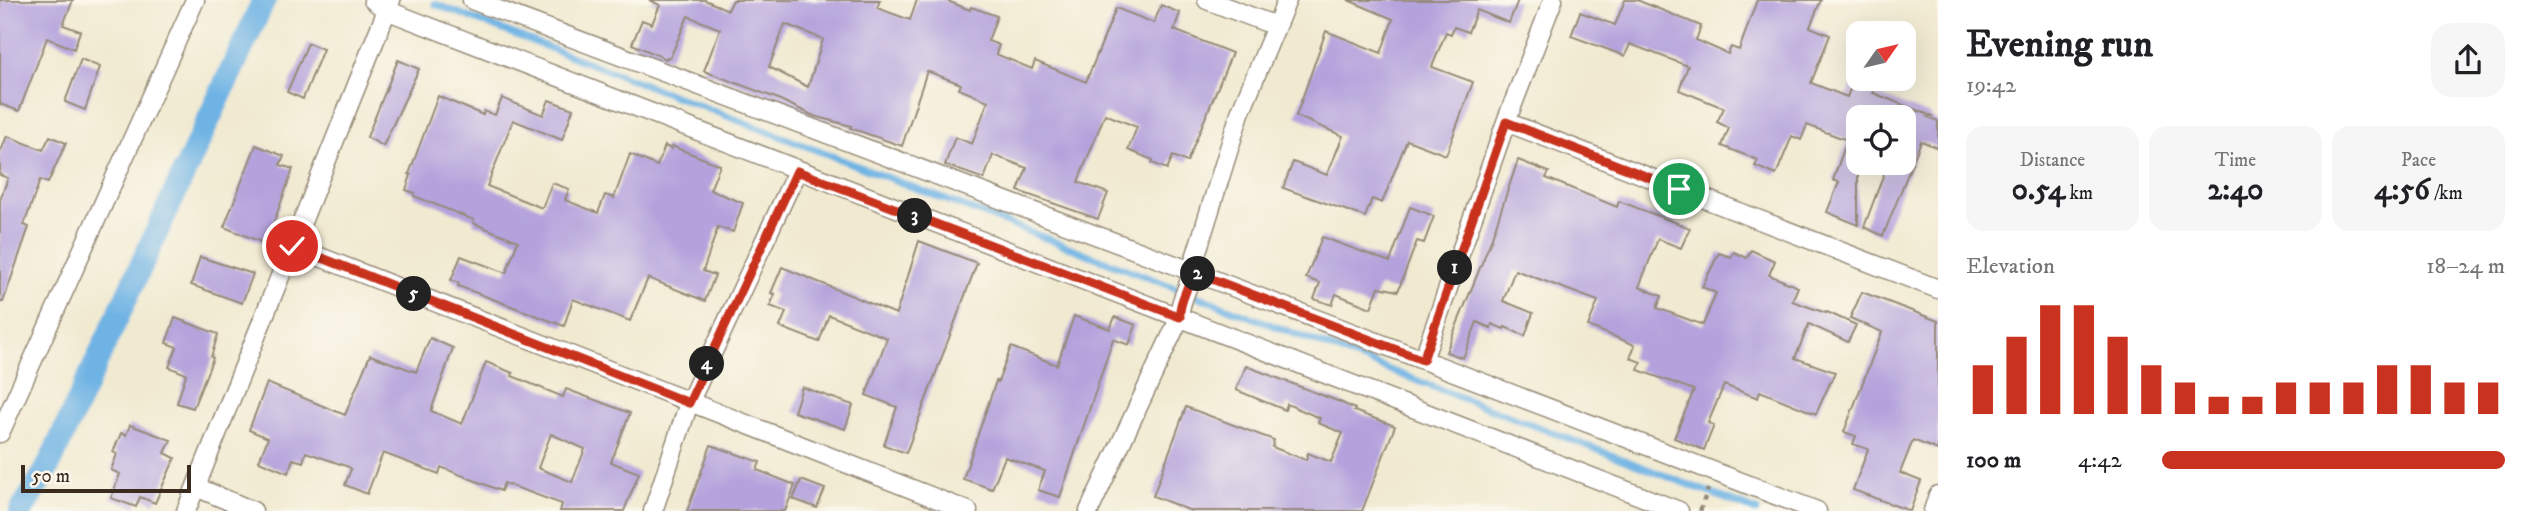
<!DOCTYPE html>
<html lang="en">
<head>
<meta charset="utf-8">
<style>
  body { margin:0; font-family:"IM FELL DW Pica",serif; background:#f6f6f6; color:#202124; height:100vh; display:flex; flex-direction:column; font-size:26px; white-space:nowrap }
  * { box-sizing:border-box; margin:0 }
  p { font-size:23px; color:#757577 }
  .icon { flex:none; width:38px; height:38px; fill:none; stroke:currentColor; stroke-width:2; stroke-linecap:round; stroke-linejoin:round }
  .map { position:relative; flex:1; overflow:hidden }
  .panel { display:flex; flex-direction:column; background:#fff; width:595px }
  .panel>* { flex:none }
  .needle { width:46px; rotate:56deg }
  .fabs { position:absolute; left:1846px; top:21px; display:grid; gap:14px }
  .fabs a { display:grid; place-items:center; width:70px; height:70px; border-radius:14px; background:#fff; box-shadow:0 7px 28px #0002; font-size:35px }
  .scale { position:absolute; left:21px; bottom:18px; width:170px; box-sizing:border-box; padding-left:7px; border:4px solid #3b2a1e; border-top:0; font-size:19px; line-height:24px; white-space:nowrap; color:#3b2a1e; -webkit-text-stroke:5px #fbf7ec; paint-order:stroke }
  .pin { position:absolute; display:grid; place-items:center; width:60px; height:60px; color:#fff; margin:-30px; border:4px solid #fff; border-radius:50%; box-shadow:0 2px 7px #0007 }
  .km { position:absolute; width:35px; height:35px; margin:-18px; border-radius:50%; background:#222; color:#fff; font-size:19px; line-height:35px; text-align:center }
  .round { display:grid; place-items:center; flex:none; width:74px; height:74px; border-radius:21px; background:#f6f6f6 }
  .summary { display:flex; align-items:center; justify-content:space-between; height:119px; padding:0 28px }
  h1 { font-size:38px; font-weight:700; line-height:52px }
  .stats { display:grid; grid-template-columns:repeat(3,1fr); gap:10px; height:119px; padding:7px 28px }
  .stats div { display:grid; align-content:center; border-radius:18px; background:#f6f6f6; text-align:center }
  .stats b { font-size:30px; font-weight:700 }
  .stats small { font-size:19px; font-weight:400 }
  .stats p { font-size:19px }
  .chart { height:196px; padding:14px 28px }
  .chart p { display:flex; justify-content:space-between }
  .chart svg { width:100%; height:126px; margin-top:7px; stroke:#c8321e; stroke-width:6 }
  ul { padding:0 28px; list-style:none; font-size:23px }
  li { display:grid; grid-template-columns:112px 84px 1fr; align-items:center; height:52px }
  li i { height:18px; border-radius:9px; background:#c8321e }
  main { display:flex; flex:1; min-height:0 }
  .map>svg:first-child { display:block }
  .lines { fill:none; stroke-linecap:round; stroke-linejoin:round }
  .stream { stroke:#6eb3e4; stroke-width:7 }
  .canal { stroke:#6eb3e4; stroke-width:24 }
  .building { fill:#b3a2dc; fill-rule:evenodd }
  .minor-casing { stroke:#968a78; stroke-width:21 }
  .path { stroke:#968a78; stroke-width:4.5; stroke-dasharray:5 5; stroke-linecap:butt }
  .minor { stroke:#fff; stroke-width:18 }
  .route-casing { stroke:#fff; stroke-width:14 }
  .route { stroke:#c8321e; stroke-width:9 }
</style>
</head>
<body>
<main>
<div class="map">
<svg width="1938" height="511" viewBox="0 0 1938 511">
  <rect width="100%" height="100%" fill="#fbf7ec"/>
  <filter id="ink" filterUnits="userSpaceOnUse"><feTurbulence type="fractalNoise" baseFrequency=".0143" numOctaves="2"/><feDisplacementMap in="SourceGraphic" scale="14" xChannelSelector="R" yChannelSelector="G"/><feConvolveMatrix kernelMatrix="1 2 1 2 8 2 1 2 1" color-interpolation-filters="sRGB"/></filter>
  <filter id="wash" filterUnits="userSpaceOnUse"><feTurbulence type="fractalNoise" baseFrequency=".00686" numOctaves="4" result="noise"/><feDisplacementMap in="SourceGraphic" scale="28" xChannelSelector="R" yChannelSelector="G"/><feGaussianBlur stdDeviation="1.57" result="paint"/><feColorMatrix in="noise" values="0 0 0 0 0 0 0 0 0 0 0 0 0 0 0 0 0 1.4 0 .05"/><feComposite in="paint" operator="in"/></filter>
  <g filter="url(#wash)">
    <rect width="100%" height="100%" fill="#f1ead1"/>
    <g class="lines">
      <path class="stream" d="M435,4L1757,511"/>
      <path class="canal" d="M21,511L47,469L264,0"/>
    </g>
    <g id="blocks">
      <path class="building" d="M0,0H73L63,25L80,31L74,49L47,38L19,111L0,104Z
        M649,0H705L728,10L733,0H880L877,8L910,20L917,0H945L970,10L971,7L997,16L988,41L999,45L996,54L1032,69L1035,61L1086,82L1116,8L1154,23L1161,5L1180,13L1174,30L1232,53L1187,162L1173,156L1167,169L1152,163L1153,160L1128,150L1137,127L1105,114L1078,182L1108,193L1098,219L1018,191L1027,168L993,155L984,179L945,165L955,137L972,144L988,101L959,89L961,84L927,71L902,146L850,128L851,126L814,116L776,98L704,71L720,29L688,16L670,58L667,57L666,59L632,44L642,20L652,24L660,5ZM785,24L823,39L808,87L769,67Z
        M1348,0H1518L1509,23L1477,10L1468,32L1454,27L1451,34L1446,32L1432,67L1473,82L1446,155L1407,140L1382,203L1372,199L1365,217L1283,188L1293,162L1327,175L1343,136L1296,116L1326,31L1381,53L1393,19Z
        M1625,0H1637L1701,26L1696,40L1728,54L1731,47L1739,50L1757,0H1821L1810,27L1830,35L1811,83L1847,97L1854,79H1879L1873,93L1932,116L1928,117L1938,121V148L1921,141L1883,236L1864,227L1888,163H1904V117H1858V225L1827,212L1839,182L1833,180L1847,140L1807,125L1801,140L1792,136L1776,175L1755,166L1758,160L1722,146L1729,128L1717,122L1724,108L1679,90L1688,66L1630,44L1625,56L1571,36L1580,12L1615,25Z
        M308,43L323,49L303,99L287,92Z
        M81,59L100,67L85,110L65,102Z
        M398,60L419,69L383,146L367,137Z
        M438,96L483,115L484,111L495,115L502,98L543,115L549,100L573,109L562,140L513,120L487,186L542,208L552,183L569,189L565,200L598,213L605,195L614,198L630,154L657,166L665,146L671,149L672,146L720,165L710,190L743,203L733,232L718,227L703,271L715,275L705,301L648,278L630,321L573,299L564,326L458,286L459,283L451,280L461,256L506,273L518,241L473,223L474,220L414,196L415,193L406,190L411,175L409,174Z
        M7,136L43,150L50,136L66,143L48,183L40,180L24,225L29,227L3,302H0V200L8,178L0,175V153Z
        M256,145L284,156L280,165L293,169L266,244L224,227Z
        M1518,160L1549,172L1546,178L1617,207L1619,201L1690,228L1681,248L1658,239L1639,287L1662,296L1657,308L1703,325L1716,293L1702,287L1719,253L1731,257L1734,252L1747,258L1751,250L1775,261L1769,275L1798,287L1792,301L1826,313L1827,312L1856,325L1848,342L1809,324L1795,358L1835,372L1816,414L1760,391L1758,398L1724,385L1708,423L1714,425L1704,450L1674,438L1694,390L1638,370L1641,362L1630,358L1635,345L1588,326L1598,301L1515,270L1503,301L1533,313L1525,336L1505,327L1504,329L1492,324L1491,328L1477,322L1463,358L1446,352L1490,243Z
        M1410,207L1434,216L1424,243L1417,241L1398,291L1379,287L1371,308L1336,294L1332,305L1314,299L1320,283L1306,278L1322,237L1390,262Z
        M919,241L977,263L906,453L884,445L897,407L866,395L887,338L829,315L819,342L780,327L786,312L770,306L775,294L771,293L782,267L896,314Z
        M200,257L253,274L242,303L191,285Z
        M1862,292L1938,321V450L1913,440L1900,473L1921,481L1910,511L1853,490L1868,449L1853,444L1856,436L1844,432L1882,332L1850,318Z
        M1074,316L1110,329L1115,317L1136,325L1129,345L1113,339L1060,497L1038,490L1045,471L1005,457L992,489L963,479L996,381L998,382L1011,347L1057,365Z
        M175,318L218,334L211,357L213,358L193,408L177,403L186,374L169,367L177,347L166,343Z
        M430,338L453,348L431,411L462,424L486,362L513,373L512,376L563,397L566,389L630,413L611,462L639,473L624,511H560L562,504L504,483L501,491L441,467L439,474L383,453L367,494L345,485L351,469L349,467L306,452L303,462L293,459L288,473L259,461L268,438L249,430L267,383L345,415L370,355L416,372ZM551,434L585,449L572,482L538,468Z
        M1246,366L1340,402L1355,409L1354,411L1395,426L1362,511H1191L1153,496L1186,407L1274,440L1272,447L1306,460L1308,453L1331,462L1343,433L1318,423L1320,418L1287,404L1285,410L1236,390Z
        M802,387L853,405L845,429L794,412Z
        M130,425L171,440L165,453L175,458L155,503L140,497L136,507L111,498L120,474L111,470L117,454L113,452L121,433L126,435Z
        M711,445L760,462L757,470L795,485L785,511H687Z
        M801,480L825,489L817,508L793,499Z"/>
    </g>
  </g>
  <g filter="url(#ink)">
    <use href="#blocks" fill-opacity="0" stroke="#968a78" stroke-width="2"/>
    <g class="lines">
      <defs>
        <path id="minor" d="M373,0L386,10L1679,511
          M472,0L1191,271L1817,511
          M1207,0L1276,26
          M1506,122L1938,289
          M292,246L968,511
          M1423,360L1506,122L1553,0
          M0,433L195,0
          M196,487L253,511
          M186,511L391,0
          M653,511L689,403L797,171
          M1089,511L1180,317C1178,301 1191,287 1191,271L1240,113L1287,0
          M1933,511L1938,495"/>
      </defs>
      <use href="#minor" class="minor-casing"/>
      <path class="path" d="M1700,511L1708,489"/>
      <use href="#minor" class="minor"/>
    </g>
  </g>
  <g class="lines" filter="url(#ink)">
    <defs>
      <path id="route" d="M292,246L689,403L797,171L1180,317C1178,301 1191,287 1191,271L1423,360L1506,122L1679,189"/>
    </defs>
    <use href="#route" class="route-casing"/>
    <use href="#route" class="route"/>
  </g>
</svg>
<div class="fabs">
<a><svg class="needle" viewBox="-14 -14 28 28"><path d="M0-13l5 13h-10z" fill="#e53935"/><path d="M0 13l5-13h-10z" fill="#757577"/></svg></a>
<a><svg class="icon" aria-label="locate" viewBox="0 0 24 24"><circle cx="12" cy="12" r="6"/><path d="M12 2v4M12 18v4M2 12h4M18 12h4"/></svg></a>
</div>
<div class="scale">50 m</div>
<div class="pin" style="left:1679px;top:189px;background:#1e9e55"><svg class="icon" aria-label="arrive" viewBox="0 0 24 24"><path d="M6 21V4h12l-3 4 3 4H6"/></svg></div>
<div class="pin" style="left:292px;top:246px;background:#d93025"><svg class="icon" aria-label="check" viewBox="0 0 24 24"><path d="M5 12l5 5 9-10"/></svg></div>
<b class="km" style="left:1455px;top:268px">1</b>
<b class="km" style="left:1198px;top:274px">2</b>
<b class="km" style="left:915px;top:216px">3</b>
<b class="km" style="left:707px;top:364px">4</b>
<b class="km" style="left:414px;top:294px">5</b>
</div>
<section class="panel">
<div class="summary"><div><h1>Evening run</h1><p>19:42</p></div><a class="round"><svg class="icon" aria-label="share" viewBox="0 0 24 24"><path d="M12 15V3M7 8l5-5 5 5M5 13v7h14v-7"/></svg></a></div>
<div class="stats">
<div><p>Distance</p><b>0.54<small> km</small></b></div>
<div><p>Time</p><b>2:40</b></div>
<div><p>Pace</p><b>4:56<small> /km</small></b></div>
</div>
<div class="chart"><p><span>Elevation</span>18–24 m</p>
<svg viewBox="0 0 160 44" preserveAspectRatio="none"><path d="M5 44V27M15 44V17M25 44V6M35 44V6M45 44V17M55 44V27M65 44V33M75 44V38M85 44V38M95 44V33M105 44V33M115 44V33M125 44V27M135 44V27M145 44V33M155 44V33"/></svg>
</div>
<ul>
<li><b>100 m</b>4:42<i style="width:100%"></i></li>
</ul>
</section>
</main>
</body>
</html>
